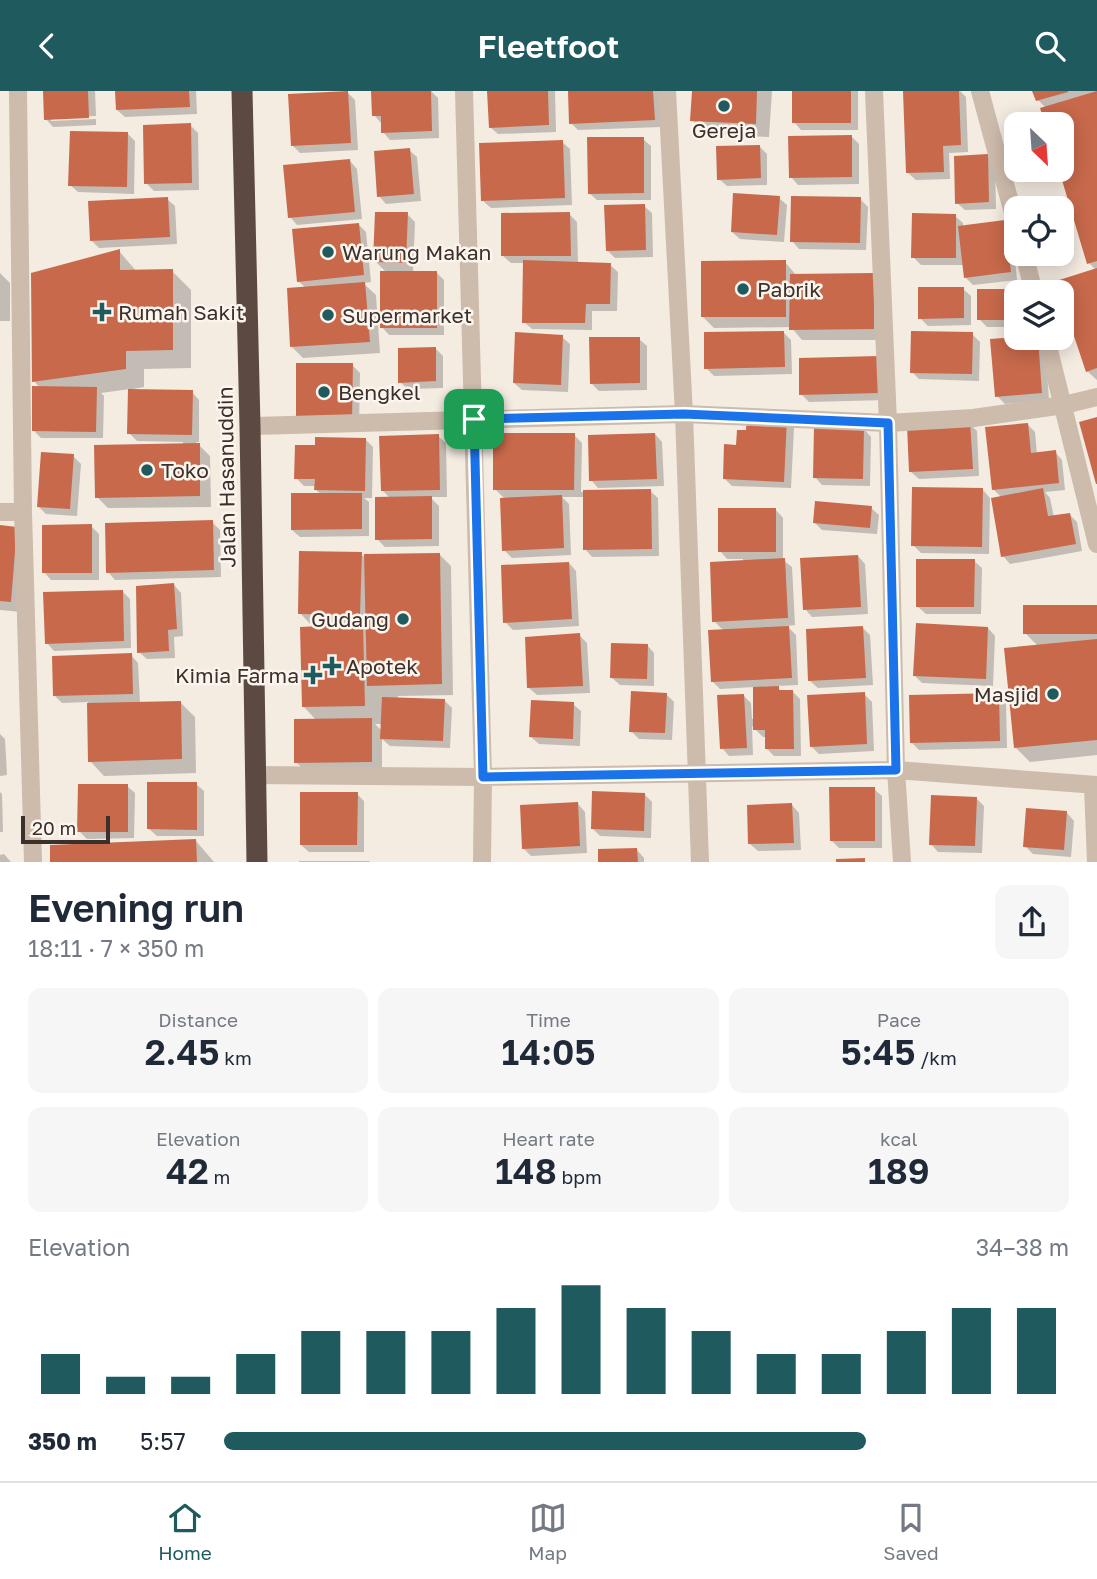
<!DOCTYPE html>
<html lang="en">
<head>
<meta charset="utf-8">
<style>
  body { margin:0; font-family:"Golos Text",sans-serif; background:#f6f6f7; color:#1f2937; height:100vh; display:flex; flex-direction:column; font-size:26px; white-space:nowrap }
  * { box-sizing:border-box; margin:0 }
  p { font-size:23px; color:#747a83 }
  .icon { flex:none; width:38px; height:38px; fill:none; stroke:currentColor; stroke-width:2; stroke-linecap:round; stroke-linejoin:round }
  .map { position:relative; height:771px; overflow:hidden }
  .drawer { display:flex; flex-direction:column; background:#fff; flex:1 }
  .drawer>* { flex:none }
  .needle { width:46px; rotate:155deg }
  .buttons { position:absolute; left:1004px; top:21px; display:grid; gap:14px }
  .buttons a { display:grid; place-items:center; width:70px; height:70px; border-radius:14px; background:#fff; box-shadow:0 4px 18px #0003; font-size:35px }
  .scale { position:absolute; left:21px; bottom:18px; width:89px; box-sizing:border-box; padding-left:7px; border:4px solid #3b302b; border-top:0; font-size:19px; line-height:24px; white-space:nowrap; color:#3b302b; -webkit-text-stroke:5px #fbf5ee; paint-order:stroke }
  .pin { position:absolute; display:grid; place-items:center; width:60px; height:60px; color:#fff; margin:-30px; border-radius:14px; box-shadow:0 4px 10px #0006 }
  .round { display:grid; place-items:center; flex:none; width:74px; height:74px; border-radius:14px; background:#f6f6f7 }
  .summary { display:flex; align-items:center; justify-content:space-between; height:119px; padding:0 28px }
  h1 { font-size:38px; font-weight:600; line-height:52px }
  .stats { display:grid; grid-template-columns:repeat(3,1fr); gap:10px; height:119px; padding:7px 28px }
  .stats div { display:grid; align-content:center; border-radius:14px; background:#f6f6f7; text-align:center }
  .stats b { font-size:35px; font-weight:600 }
  .stats small { font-size:19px; font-weight:400 }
  .stats p { font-size:19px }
  .chart { height:196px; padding:14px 28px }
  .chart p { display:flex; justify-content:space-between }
  .chart svg { width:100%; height:126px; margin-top:7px; stroke:#1f5a5e; stroke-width:6 }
  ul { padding:0 28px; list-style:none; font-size:23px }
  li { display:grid; grid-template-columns:112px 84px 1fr; align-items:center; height:52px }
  li i { height:18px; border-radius:9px; background:#1f5a5e }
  header { display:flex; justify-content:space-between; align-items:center; height:91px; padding:0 28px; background:#1f5a5e; color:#fff; font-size:32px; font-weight:600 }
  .tabs { display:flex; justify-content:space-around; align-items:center; height:98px; border-top:2px solid #e0e1e3; background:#fff; font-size:19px; color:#747a83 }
  .tabs a { display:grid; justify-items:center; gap:4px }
  .tabs .current { color:#1f5a5e }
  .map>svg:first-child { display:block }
  .shadow { fill:#0003; fill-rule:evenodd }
  .building { fill:#c8694b }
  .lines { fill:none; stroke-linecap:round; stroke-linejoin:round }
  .minor { stroke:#cdbbac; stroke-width:18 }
  .highway { stroke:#5c4a42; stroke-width:21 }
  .route-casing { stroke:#fff; stroke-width:14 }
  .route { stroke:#1a73e8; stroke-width:9 }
  .poi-dot { fill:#1f5a5e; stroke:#fbf5ee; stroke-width:2.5 }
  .labels { text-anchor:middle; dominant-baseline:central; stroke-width:5; stroke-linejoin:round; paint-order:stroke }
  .poi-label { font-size:21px; fill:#3b302b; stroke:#fbf5ee; text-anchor:start }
  .street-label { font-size:21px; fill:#3b302b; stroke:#fbf5ee }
</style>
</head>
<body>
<header><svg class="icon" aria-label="back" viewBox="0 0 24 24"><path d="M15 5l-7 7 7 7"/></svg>Fleetfoot<svg class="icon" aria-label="search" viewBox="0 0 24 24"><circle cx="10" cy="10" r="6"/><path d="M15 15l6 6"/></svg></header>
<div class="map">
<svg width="1097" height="771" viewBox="0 0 1097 771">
  <rect width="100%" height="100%" fill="#f4ebe1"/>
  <path class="shadow" d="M45,0H95L96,25L51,27V30L96,28V34L53,36L46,28Z
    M117,0H196L197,23L125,26L117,19Z
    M373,0H431L438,7L439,47L390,49L383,41L381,32L374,24Z
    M489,0H555L556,41L498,43L490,36Z
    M569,0H660L661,36L578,39L571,32Z
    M694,0H772L769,46L707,43L692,29Z
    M794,0H858V39H801L794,31Z
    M925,0H960L966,6L968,61L949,62L950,88L916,89L908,82Z
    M1034,0H1097V289L1087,280L1058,191L1096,179L1089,172L1061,79L1062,33H1047L1043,18L1046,17L1038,9Z
    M347,1L355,9L358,59L300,62L292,54Z
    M190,34L198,42L199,99L154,100L146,92Z
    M128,43L135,50L134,103L78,101L70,94Z
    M851,45L859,53V93L798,94L791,86Z
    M643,48L651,55V109H597L589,102Z
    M562,51L570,58L572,114L491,117L483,110Z
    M759,55L767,63V94L727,95L719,88Z
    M409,59L417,66L421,110L386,113L379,105Z
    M988,65L995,73L996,118L965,119L957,112Z
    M350,70L357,78L362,128L297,134L290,126Z
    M779,107L787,114L784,151L740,148L732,141Z
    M167,108L175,115L177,153L99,157L92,150Z
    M860,108L868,116L866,159L799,158L792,150Z
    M644,115L652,122L653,166L615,167L607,159Z
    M407,123L415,131L413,181H436L444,189V244H389L382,236L386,181L375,170Z
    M569,123L577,131L578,173L610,174L618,181L617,220H592V239L532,238L524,231L525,172H511L503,165Z
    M955,125L963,132V136L1004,131L1012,139L1017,189L973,194L965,186L964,174H921L913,166Z
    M358,133L366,141L371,191L363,192L376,204L380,262L303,267L292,256L306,197L298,190Z
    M119,160L137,181L172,180L191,199V277L144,278V296L133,298V300L192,301L199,309V351H196L210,365L211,416L108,417L97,406L183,354V351L137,350L129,342L130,298L101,302L104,305L103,347H41L33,339L40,297L34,290Z
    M785,171L796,184H874L885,249H802L791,236L714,237L703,226Z
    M0,182L10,192V230H0Z
    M963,198L971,205V234L928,235L920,227Z
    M1022,199L1024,201H1017V236H987L979,228V200Z
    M783,241L791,249L792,283L714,285L706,277Z
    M972,243L980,251L979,290L919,288L912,281Z
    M562,246L570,253L568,301L522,299L514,292Z
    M1026,247H1038L1045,254L1049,309L1005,313L997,305Z
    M639,248L647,255V299L599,300L591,292Z
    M435,257L443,265V297L408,298L400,291Z
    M878,267L886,309L809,311L801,303Z
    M352,274L360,282L359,336L305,337Z
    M786,329L794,337L791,397L732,395L724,387L738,356L748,341Z
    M969,332L977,340L979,385L919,388L911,381Z
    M1027,333L1035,341L1037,363L1055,361L1062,369L1065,399L1045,401L1050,407L1054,426L1070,424L1077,431L1082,460L1010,473L1003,465L1002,407L993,398Z
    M864,338L871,346L870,395L822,394L815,386Z
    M655,343L662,351L664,395L598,397L591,389Z
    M574,344L582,352L581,401L650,400L658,407L659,465L592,466L585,458V406H562L569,413L571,464L512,467L504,459L505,408L495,398Z
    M438,345L446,352L447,406H430L439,415V455L385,456L377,448L391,408L383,400Z
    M365,348L373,356L372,407H364L369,411V445L300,446L292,439L322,404L316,399V395H304L296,387L317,356Z
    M73,365L81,373L77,425L46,423L39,416Z
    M983,399L990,407L989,463L921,462L913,454Z
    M871,417L879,424L877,443L822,439L814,431Z
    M776,419L783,427V469L792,476L795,534L787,535L796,544L798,594L776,595L782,601H793L800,608L801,665H774L766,657V646H763L752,635L753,664L729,665L722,657L743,604L751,612L752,628H755L754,596L720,598L712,590L724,540L714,530L743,471V468H727L720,460Z
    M212,431L220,439L221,486L115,489L108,481Z
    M91,435L99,443V489H51L44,481Z
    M0,436L16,437L22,521L0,519Z
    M361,463L366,468L439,463L451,475L453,604L398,605V608L444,609L452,617L450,657L390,655L382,648V681L307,682L296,671L317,630L304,616L314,537L300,522ZM375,633H383L382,640Z
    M858,465L865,473L868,523L812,526L805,518Z
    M974,470L982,477L981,523H926L918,516Z
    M569,472L576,480L579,535L513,539L505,531Z
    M174,494L181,502L183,545L174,546L175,567L147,568L139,561Z
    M122,500L130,508L131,557L54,560L47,552Z
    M1097,516V664L1030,671L1016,657L1038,555L1025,542Z
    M863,537L870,544L873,594L818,597L810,590Z
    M988,537L995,545L993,595L922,592L914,584Z
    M579,544L587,552L590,602L537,604L529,597Z
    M647,554L654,562V595L620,594L612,587Z
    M131,564L138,572L140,612L180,611L195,626L196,682L104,685L90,670L88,611L62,612L55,605Z
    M666,603L674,611L672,649L639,648L631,640Z
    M864,603L872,611L874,660L819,663L812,656Z
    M998,603L1006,611L1007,657L919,659L912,652Z
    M573,613L581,620L580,655L539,653L531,646Z
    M0,643L5,648L7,684L0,685Z
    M196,693L204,700V745H157L149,738Z
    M127,695L135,702L134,747L87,748L79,740Z
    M874,698L882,705V757H839L831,749Z
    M0,701L2,703L3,741H0Z
    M357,703L364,710V761H309L301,754Z
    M644,703L652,711L651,747L600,745L592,737Z
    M977,708L984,715L982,762L938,761L931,753Z
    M578,713L585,721L587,762L531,765L523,757Z
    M792,714L799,722L801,759L758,760L750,753Z
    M1067,722L1074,730L1071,766L1033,763L1025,755Z
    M196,750L214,771H52Z
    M637,759L644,767V771H600Z
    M4,763L11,771H0V764Z
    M299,770H369L370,771H299Z"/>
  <path class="building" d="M43,0H88L89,27L44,29Z
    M115,0H189L190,16L116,19Z
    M348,0L351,52L291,55L288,3Z
    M371,0H431L432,40L381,42V25H372Z
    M487,0H548L549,34L489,37Z
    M568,0H653L655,29L569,33Z
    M692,0H757L756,33L690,30Z
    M792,0H851V32H792Z
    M903,0H959L961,54L943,55L944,81L906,82Z
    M1032,0H1068V1L1036,10Z
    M1097,0V170L1087,173L1059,79H1062V33H1045L1040,17Z
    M191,32L192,92L144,93L143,34Z
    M70,40L128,41L127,96L68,95Z
    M852,44V86L789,87L788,45Z
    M587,46H644V102L588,103Z
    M563,49L565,107L481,110L479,52Z
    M760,54L761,87L717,89L716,55Z
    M410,57L414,103L377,106L374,60Z
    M988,63L989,111L955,113L954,65Z
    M350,68L355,121L288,127L283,74Z
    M733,102L780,105L777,144L731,141Z
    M791,105L861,106L860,152L790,151Z
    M168,106L170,146L90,150L88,110Z
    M645,113L646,159L606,160L604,114Z
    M375,121H408L406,172L373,171Z
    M570,121L571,165H501V122Z
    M912,122L956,123V167H911Z
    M1005,129L1011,181L964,187L958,135Z
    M359,132L364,184L297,191L292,138Z
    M120,158V179L173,178V259L126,260V278L32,291L31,182Z
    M523,169L611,172L610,213H586L585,232H522Z
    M786,169V226H701V170Z
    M1097,177V277L1086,281L1062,209V201H1060L1056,190Z
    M380,180H437V237H380Z
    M874,182V238L789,239L790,183Z
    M365,191L370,251L290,256L287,197Z
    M918,196H964V227L918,228Z
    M977,198H1023V201H1017V229H977Z
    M784,240L785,276L704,278V241Z
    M911,240L973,241L972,283L910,282Z
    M515,241L563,244L561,294L513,292Z
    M589,246H640V292L590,293Z
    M1017,246L1038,247L1042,302L995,306L990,248Z
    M436,256V290L398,292V257Z
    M879,265L880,302L799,304V267Z
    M296,272H353L352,329L296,330Z
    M32,295L97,296L96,341L32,340Z
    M128,298L193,299L192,344L127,343Z
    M747,326L787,327L784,391L723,388L724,353L736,354L737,339H746Z
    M1097,326V393H1096L1079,331Z
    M970,330L973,378L909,381L907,334Z
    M1028,332L1031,362L1056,359L1059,392L992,399L985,336Z
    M814,335L864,336L863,388L813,387Z
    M493,342H575L574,399H493Z
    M655,342L657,388L589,390L588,344Z
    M439,343L440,399L381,400L379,345Z
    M315,346L366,347L365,400L314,399L315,388H294L295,354H315Z
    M200,352V405L95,407L94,354Z
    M41,361L74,363L70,418L37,416Z
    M912,396L983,397L982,456L911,455Z
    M1043,397L1048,425L1070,422L1076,453L1001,466L991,407Z
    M651,398L652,458L583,459V399Z
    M291,402H362V438L291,439Z
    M562,404L564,457L502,460L500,407Z
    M432,405V448L375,449V406Z
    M815,410L872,415L870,437L813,432Z
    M718,417H776V461H718Z
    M213,429L214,479L106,482L105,432Z
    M92,433V482H42V434Z
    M0,434L17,436L11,511L0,510Z
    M299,460L362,461L360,524L298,523Z
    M440,462L442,593L367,595L364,463Z
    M858,464L861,516L803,519L800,467Z
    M785,467L788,527L712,531L710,471Z
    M916,468H975L974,516H916Z
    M569,471L572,528L503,532L501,474Z
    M174,492L177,538L168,539L169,560L137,562L136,495Z
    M123,499L124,550L45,553L43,501Z
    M1023,514H1097V543H1023Z
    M916,532L988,536L986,588L913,585Z
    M363,533L365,615L302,616L300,536Z
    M789,535L792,587L711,591L708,539Z
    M863,535L866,587L808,590L806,538Z
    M580,542L583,595L527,597L525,546Z
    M1097,548V649L1014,657L1004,557Z
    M611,552L648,553L647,588L610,587Z
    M132,562L133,603L53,605L52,565Z
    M779,595V599H793L794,658H765V639H753V596Z
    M631,600L667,602L665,642L629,641Z
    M865,601L867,653L810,656L807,604Z
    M999,602L1000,650L910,652L909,604Z
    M744,603L747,657L720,658L717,604Z
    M382,606L445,608L443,650L380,648Z
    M531,609L574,611L573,648L529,646Z
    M181,610L182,668L88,671L87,612Z
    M372,627V671L294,672V628Z
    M147,691H197V739L147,738Z
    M78,693H128V741H77Z
    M829,696H875V750H830Z
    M592,700L645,702L644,740L591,738Z
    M300,701H358L357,754H300Z
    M931,704L977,706L975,755L929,754Z
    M578,711L580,755L522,758L520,714Z
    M792,712L794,752L748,753L747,714Z
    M1026,717L1067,720L1064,759L1023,756Z
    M196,748L197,771H50V754Z
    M637,757L638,771H598V758Z
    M865,767V771H836V768Z"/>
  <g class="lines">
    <path class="minor" d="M18,0L23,421L33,771
      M464,0L483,686L482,771
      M667,0L684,323L700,771
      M874,0L888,332L896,679L902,771
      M980,0L1017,137
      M1024,163L1034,201
      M1046,247L1097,453
      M250,335L684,323L888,332L973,327L1064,314L1097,306
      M0,421H23
      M254,684L483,686L896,679L1097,694
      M1093,695L1096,771"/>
    <path class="highway" d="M242,0L250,335L257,771"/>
  </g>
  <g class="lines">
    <defs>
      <path id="route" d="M684,323L888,332L896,679L483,686L474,328Z"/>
    </defs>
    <use href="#route" class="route-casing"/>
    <use href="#route" class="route"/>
  </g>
  <g class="poi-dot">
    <circle cx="724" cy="15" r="7"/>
    <circle cx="328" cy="161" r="7"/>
    <circle cx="743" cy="198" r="7"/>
    <path d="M98.5 210.5h7v7h7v7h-7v7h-7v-7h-7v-7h7z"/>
    <circle cx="328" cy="224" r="7"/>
    <circle cx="324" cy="301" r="7"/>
    <circle cx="147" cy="379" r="7"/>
    <circle cx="403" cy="528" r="7"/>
    <path d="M328.5 564.5h7v7h7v7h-7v7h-7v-7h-7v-7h7z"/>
    <path d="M309.5 573.5h7v7h7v7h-7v7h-7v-7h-7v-7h7z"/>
    <circle cx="1053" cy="603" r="7"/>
  </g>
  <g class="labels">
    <g class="poi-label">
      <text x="724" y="39" text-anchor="middle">Gereja</text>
      <text x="342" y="161">Warung Makan</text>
      <text x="757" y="198">Pabrik</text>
      <text x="118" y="221">Rumah Sakit</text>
      <text x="342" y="224">Supermarket</text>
      <text x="338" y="301">Bengkel</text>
      <text x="161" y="379">Toko</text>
      <text x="389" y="528" text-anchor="end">Gudang</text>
      <text x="346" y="575">Apotek</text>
      <text x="299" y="584" text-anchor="end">Kimia Farma</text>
      <text x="1039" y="603" text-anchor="end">Masjid</text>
    </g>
    <g class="street-label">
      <text transform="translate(226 386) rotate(-91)">Jalan Hasanuddin</text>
    </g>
  </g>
</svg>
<div class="buttons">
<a><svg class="needle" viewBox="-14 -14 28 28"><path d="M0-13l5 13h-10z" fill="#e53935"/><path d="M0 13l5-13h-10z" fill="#747a83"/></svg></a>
<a><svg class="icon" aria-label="locate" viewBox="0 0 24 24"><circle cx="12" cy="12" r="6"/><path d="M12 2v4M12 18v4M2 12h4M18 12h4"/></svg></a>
<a><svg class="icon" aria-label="layers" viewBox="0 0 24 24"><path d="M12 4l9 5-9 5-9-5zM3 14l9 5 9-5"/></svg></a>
</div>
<div class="scale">20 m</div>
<div class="pin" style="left:474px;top:328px;background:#1e9e55"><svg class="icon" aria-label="arrive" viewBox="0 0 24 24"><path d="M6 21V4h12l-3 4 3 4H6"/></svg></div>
</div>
<section class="drawer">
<div class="summary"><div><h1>Evening run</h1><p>18:11 · 7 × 350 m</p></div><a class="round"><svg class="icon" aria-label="share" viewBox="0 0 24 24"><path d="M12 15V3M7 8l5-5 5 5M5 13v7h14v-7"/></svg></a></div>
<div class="stats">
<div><p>Distance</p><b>2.45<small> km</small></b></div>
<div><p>Time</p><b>14:05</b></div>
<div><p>Pace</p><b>5:45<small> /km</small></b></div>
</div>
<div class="stats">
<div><p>Elevation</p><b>42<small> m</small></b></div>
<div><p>Heart rate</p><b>148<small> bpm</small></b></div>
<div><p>kcal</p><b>189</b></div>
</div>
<div class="chart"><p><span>Elevation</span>34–38 m</p>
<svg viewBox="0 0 160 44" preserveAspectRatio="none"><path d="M5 44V30M15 44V38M25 44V38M35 44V30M45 44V22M55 44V22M65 44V22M75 44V14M85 44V6M95 44V14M105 44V22M115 44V30M125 44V30M135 44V22M145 44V14M155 44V14"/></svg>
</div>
<ul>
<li><b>350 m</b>5:57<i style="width:76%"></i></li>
</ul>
</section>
<nav class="tabs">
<a class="current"><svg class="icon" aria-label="home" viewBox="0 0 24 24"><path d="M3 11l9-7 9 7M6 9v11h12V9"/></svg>Home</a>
<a><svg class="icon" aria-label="map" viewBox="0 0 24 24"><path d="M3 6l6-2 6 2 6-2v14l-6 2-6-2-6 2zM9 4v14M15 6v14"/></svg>Map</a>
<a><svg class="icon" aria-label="saved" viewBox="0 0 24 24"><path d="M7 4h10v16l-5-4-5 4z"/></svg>Saved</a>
</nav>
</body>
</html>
